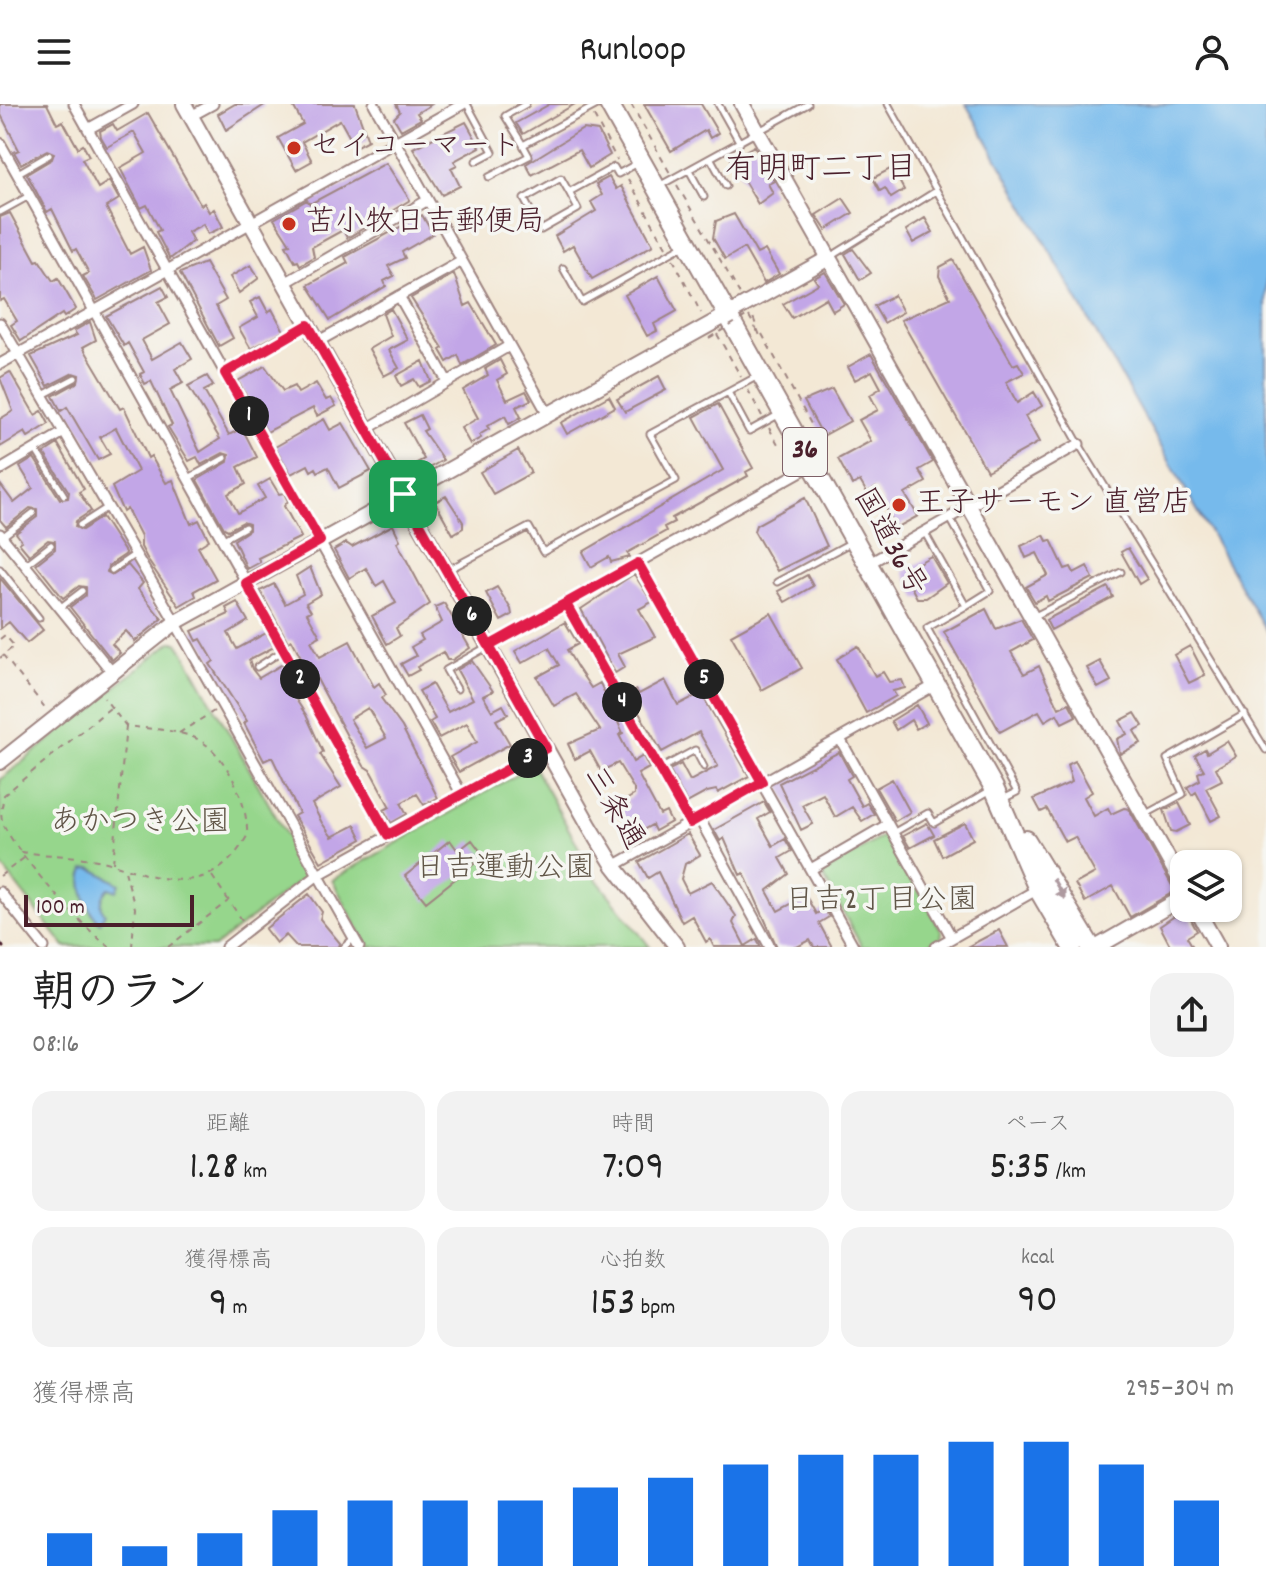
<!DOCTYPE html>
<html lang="ja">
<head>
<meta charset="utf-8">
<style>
  body { margin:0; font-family:Dekko,"Klee One",sans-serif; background:#f2f2f2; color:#222; height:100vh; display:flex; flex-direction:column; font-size:30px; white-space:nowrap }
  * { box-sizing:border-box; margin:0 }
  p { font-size:26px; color:#767676 }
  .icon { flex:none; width:44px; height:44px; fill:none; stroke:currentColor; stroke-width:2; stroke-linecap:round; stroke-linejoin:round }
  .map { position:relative; height:843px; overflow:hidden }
  .panel { display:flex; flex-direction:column; background:#fff; flex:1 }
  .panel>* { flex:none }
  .fabs { position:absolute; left:1170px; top:746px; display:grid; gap:16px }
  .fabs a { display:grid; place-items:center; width:72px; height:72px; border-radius:16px; background:#fff; box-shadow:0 2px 6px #0004; font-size:40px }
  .scale { position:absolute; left:24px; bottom:20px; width:170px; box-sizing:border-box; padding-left:8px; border:4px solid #4a1f2b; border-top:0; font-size:22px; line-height:28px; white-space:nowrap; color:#4a1f2b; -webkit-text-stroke:6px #f6f6f2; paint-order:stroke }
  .pin { position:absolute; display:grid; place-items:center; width:68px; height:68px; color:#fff; margin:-34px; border-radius:16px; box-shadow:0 4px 12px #0006 }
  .km { position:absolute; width:40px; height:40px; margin:-20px; border-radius:50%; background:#222; color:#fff; font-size:22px; line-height:40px; text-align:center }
  .round { display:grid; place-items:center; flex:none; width:84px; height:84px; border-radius:24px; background:#f2f2f2 }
  .overview { display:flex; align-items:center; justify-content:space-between; height:136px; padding:0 32px }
  h1 { font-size:44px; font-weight:600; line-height:60px }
  .figures { display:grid; grid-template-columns:repeat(3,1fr); gap:12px; height:136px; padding:8px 32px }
  .figures div { display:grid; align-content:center; border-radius:20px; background:#f2f2f2; text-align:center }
  .figures b { font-size:40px; font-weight:600 }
  .figures small { font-size:22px; font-weight:400 }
  .figures p { font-size:22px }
  .chart { height:224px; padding:16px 32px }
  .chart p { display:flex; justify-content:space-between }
  .chart svg { width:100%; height:144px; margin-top:8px; stroke:#1a73e8; stroke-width:6 }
  header { display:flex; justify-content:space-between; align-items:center; height:104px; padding:0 32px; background:#fff; font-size:36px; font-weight:600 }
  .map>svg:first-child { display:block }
  .green { fill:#96d68c; stroke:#707a5c; stroke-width:2 }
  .water { fill:#76baec; stroke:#606c8c; stroke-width:2 }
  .building { fill:#c2a6e7; fill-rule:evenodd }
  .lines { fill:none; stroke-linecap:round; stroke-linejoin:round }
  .lane-casing { stroke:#9e8480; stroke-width:9 }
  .street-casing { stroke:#9e8480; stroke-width:13 }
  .secondary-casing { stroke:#9e8480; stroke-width:18 }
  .highway-casing { stroke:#9e8480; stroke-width:22 }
  .path { stroke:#9e8480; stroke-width:2; stroke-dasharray:6 6; stroke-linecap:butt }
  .lane { stroke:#fff; stroke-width:5 }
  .street { stroke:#fff; stroke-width:9 }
  .secondary { stroke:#fff; stroke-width:14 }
  .highway { stroke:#fff; stroke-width:18 }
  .rail { stroke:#4a1f2b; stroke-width:3 }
  .path-bridge { stroke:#9e8480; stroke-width:2; stroke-dasharray:6 6; stroke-linecap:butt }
  .oneway { fill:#ae9aa0 }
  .route-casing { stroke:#fff; stroke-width:16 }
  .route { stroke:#e11d48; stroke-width:10 }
  .poi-dot { fill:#c8321e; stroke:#f6f6f2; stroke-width:3 }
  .labels { text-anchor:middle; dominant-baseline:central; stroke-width:7; stroke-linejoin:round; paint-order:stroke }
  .shield { fill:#f6f6f2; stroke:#7e6067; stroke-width:2 }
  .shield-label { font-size:28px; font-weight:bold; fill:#4a1f2b }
  .poi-label { font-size:30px; fill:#4a1f2b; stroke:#f6f6f2; text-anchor:start }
  .street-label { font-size:30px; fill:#4a1f2b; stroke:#f6f6f2 }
  .park-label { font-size:30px; fill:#615648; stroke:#f6f6f2 }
  .neighbourhood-label { font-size:32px; fill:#4a1f2b; stroke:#f6f6f2 }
</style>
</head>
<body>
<header><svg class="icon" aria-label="menu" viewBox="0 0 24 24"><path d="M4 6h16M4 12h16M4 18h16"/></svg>Runloop<svg class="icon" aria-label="person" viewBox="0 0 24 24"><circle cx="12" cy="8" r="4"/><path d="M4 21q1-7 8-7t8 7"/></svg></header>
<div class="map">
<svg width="1266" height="843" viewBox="0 0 1266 843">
  <rect width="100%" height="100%" fill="#f6f6f2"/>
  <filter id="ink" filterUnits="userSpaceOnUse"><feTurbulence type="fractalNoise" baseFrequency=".0125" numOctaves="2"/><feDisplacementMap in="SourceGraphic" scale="16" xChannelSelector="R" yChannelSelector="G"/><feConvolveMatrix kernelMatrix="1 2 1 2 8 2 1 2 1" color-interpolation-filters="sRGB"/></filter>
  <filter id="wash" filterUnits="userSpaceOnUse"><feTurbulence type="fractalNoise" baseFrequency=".006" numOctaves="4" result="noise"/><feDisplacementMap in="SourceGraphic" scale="32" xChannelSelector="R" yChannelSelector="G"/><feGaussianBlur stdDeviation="1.8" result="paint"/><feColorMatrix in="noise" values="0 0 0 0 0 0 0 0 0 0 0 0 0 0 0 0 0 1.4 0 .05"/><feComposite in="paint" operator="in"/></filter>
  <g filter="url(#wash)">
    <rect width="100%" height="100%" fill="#f3e8d5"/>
    <path class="green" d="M171,538H178L306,766V772L214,843H65L0,760V676Z
      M533,661L597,776L650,843H368L332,776Z
      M883,732L889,733L942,828L941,834L924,843H862L822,770Z"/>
    <path class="water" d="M966,0H1266V527Z
      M91,764L120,780L117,787L109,784C103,790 98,802 105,810L100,819C88,808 77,781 85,765Z"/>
    <g id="blocks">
      <path class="building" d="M0,0H47L57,20L63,17L78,44L83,41L89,52L82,55L98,84L109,77L119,95L106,103L130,150L143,143L151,166L97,196L83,172L89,169L76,145L73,147L52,105L47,108L27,70L52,55L54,49L47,46L21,60L14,48L19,46L0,9Z
        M235,0H266L226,26L218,10Z
        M292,0H355L368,36L355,43L340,16L302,38L312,57L296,66L278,34L303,20Z
        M396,0H432L417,9L421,15L401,26L394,14L400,8Z
        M550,0H575L523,30L516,19Z
        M644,0H701L718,29L710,34L706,26L671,47Z
        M148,9L201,101L204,99L209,108L214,105L223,123L208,130L203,120L188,128L193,137L170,155L156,128L160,126L147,101L141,104L120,64L146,49L134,28L107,43L101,33L100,27L113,20L117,27Z
        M466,18L480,43L454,57L457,61L451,64L460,82L442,91L413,44Z
        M583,25L598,27L610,51L589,64L579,46L532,71L526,60Z
        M754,42L774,77L768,80L773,89L758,100L731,55Z
        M386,59L410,96L347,134L343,126L312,143L314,153L300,161L298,157L295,158L286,141L290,140L274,115L307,96L310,100Z
        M892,64L904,86L891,94L885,84L880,87L873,74Z
        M609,73L616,85L621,82L653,141L592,175L573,141L563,147L555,132L596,107L591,98L602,91L596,80Z
        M843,94L853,109L826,126L816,111Z
        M10,109L36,157L39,156L53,177L58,174L76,205L64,213L62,210L21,237L11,221L17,217L4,195L0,197V113Z
        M734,110L757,150L765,146L779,170L764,179L744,144L725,155L713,134L716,117Z
        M422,111L433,130L402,148L405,154L388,162L394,172L384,177L386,182L330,216L308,181L348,159L345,153Z
        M925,114L933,128L913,139L906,126Z
        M853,145L871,169L860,176L845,150Z
        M953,156L1013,261L1018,259L1024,269L1006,278L1017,299L1034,288L1042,302L1025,312L1039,338L987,367L901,216L950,194L939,172L940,163Z
        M205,159L226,196L216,202L233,234L219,242L180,169Z
        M251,161L259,174L239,189L230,173Z
        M825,168L844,200L833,207L826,194L792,214L783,200L818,180L814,174Z
        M454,170L465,202L471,199L496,241L462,261L458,251L447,258L440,246L443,244L411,194Z
        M658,172L677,207L654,220L657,227L647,232L625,191Z
        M162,182L168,193L158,198L170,220L142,236L152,255L182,238L192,255L175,265L183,279L170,286L200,348L220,335L188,282L207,272L213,282L204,287L229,331L242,324L257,353L238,363L246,380L228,390L238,409L265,394L258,382L270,375L279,390L284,389L288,397L284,402L301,433L258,454L260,458L247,465L234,436L249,426V420L243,418L228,426L224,424L197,376L228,358L229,351L223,349L201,361L197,353L189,357L168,323L172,321L151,277L145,280L140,270L144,268L128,239L124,242L106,212Z
        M894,191L903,208L884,219L874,202Z
        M260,193L268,208L272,205L284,227L251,245L239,224L258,213L250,198Z
        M391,205L408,236L389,246L399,264L384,272L369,245L391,232L383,210Z
        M90,218L96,236L83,243L120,305L124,303L148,354L151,352L166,379L173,376L191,420L199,416L209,436L198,443L216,475L194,487L196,492L179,502L149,458L141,443V432L127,405L123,408L112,383L138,367L116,324L100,333L110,350L98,356L67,303L61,307L53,292L78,278L79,271L73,269L48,282L31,252L77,231L74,227Z
        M871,250L933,358L919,366L926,378L905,390L918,412L896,424L876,384L867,389L860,377L852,381L838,355L871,337L859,316L878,306L870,291L881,284L872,267L855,276L848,263Z
        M500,256L507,270L497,276L507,296L526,287L531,296L516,303L521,313L509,320L505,312L487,322L489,325L479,331L481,334L470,340L461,324L478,314L463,286L488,271L485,265Z
        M423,257L431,277L419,283L414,275L401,282L396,272Z
        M265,262L283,287L294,282L298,289L316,279L326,296L331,294L336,302L317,312L313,304L267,328L238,277Z
        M10,268L35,311L42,307L49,320L28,333L25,328L0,343V315L13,307L0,274Z
        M659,272L666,286L625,308L617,295Z
        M832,285L850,317L823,332L804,297Z
        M609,292L615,303L567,330L561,319Z
        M718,300L753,364L746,368L748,372L672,414L674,418L664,423L666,427L627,449L630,453L611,458L609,453L591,463L583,448L723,366L694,313Z
        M420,311L427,325L423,327L443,356L420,369L415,360L424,355L404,319Z
        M324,315L330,326L343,319L371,367L339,384L328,363L318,368L316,364L311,367L308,361L291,370L275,343Z
        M58,340L84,385L79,388L91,407L76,417L75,423L82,426L102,413L126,450L108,462L107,468L113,471L128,461L143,479L138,485L162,515L135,537L126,527L112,540L120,549L112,556L70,503L86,491V483L79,482L63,494L36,460L55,445V437L48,436L29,451L19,439L22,437L16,429L37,413V405L30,404L6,423L0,416V380L14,399L33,384L20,363L34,354L60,395L68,394L69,388L44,349Z
        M518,346L531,369L493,390L480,368Z
        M446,392L463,418V424L453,430L435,398Z
        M805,394L827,442L777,467L754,427L756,421Z
        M393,421L400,436L397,438L430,500L396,524L400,532L387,540L372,512L396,499L384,477L376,482L366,464L349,474L334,446L346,439L352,443Z
        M1044,431L1047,437L1051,436L1065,465L1071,463L1074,469L1087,462L1093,474L1048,497L1046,492L1035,498L1026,483L1048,471L1037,449L1026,454L1021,442Z
        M1128,444L1147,475L1139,480L1121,448Z
        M931,452L947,479L926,494H917L903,468Z
        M310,463L321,490L306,499L311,507L307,509L320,532L311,537L320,553L350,537L374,583L379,579L386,591L381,594L402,623L438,694L424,701L417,690L401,699L407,710L391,719L384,706L390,703L370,666L364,662L347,632L308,558L304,559L292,536L288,538L260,487L274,480L285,500L303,490L296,472ZM368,604L386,634L367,644L350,615Z
        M634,470L652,498L639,505L655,533L618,550L625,563L615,569L581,505Z
        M807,471L813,482L785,498L778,487Z
        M0,474L43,526L27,539L9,518L0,525Z
        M497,483L511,505L512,511L501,517L486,489Z
        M1108,483L1113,493L1051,526L1046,516Z
        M237,498L248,517L228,529L237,545L266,529L274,543L249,556L252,565L259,574L283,560L292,576L286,580L306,611L323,648L320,650L341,683L312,700L322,719L332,733L355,721L362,735L321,758L294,712L299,709L272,653L264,657L244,619L247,617L210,560L214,557L201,535L197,537L192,527L229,510L226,504Z
        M444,499L470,544L452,556H447L443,548L417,563L419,566L408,572L401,560L416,552L411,543L423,536L420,531L442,518L435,503Z
        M986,505L996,525L1021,515L1033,536L1011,548L1024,570L1039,562L1059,604L1069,599L1076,612L1062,619L1057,610L1045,617L1039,607L1000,628L944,528Z
        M771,509L802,564L762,586L731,531Z
        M565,518L578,540L567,546L577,563L591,584L600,579L623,629L619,631L633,658L643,652L649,664L638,670L660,711L666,708L671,718L655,727L652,721L634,731L621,706L629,702L626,696L634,691V685L618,659L601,667L590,647L575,655L568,640L600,626L576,590L554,602L537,573L559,561L549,544L522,559L515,547Z
        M858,542L875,572L883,568L889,578L902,576L905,584L893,587L896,592L866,609L837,555Z
        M1190,542L1205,571L1189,579L1174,551Z
        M472,557L493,587L483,592L492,607L503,601L508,610L496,616L510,640L459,668L450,653L477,638L467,619L439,634L430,618L435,615L419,587L432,580L448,608L473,595L457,566Z
        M1100,557L1111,577L1098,584L1087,564Z
        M665,576L678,601L701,589L749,672L718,689L716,686L707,688L687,699L669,666L681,660L690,677L718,662L699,628L662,648L628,590L636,586L639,590Z
        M917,601L927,619L916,625L911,616L896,626L891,617Z
        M1135,609L1143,622L1134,627L1141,639L1120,650L1117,635L1127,630L1120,617Z
        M1227,637L1236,652L1216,664L1222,676L1206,684L1221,712L1211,717L1196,688L1192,691L1187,683L1200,676L1198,669L1204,666L1195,651L1205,645L1207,649Z
        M839,648L852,672L847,675L862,702L867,699L874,710L862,717L852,703L835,713L823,690L802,701L813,720L801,726L779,679Z
        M1075,657L1092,688L1084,693L1094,712L1108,704L1111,710L1124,704L1129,705L1175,787L1130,813L1113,782L1085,798L1075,780L1095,769L1075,733L1065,738L1047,705L1041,708L1034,695L1072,678L1067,661Z
        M892,675L910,708L895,717L876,684Z
        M764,698L770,708L758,715L773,742L785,735L792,747L780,754L789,770L767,787L778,807L806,792L816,810L824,805L829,813L819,819L832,843H814L810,836L797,843H777L744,769L740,771L724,734L720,737L714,726Z
        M1179,699L1190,721L1176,728L1171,727L1164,706Z
        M927,719L934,731L910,744L903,732Z
        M965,719L973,735L942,752L934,735Z
        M688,730L700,751L685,760L681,775L688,789L712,777L736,812L733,819L745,842L757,835L761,843H714L710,835L706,838L692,812L682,818L658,768L648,774L639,758Z
        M450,736L458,747L472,736L484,752L426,798L405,772Z
        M309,790L322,808L320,815L340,839L339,843H297L286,831L276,839L265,825Z
        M1185,805L1197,827L1187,833L1193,843H1171L1160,822Z
        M999,826L1008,843H967Z"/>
    </g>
  </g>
  <g filter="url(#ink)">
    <use href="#blocks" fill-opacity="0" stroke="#9e8480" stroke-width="2"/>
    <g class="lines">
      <defs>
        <path id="lane" d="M467,0L493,48L476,57
          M718,0L740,39
          M888,0L1079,340L1266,646
          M523,41L505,12L526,0
          M711,55L726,82
          M689,66L704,93
          M18,69L49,51
          M489,73L529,52L523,41L599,0
          M659,82L808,0
          M569,88L561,74L524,95L541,126L578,105L569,88L614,63L618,70L636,60
          M0,108L29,92
          M830,153L936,87
          M563,164L582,198L683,142
          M226,268L308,222
          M728,288L749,327L778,311
          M43,291L75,274
          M35,345L64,391
          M187,375L225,354
          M950,414L990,487L966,502
          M80,421L108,403
          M925,429L966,502L927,524L1017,688L1003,695
          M2,433L33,409
          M222,436L245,423
          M25,461L51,441
          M0,465L39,514
          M112,466L134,451
          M448,466L529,423L543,448L676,376L650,330L756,273
          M777,478L850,439
          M61,503L82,487
          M1033,513L1121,468
          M257,563L284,546
          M457,585L446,566L485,544
          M660,665L695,646L704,663
          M1146,710L1183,690L1167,655L1245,610
          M893,729L928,709L934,719L991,686
          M344,843L354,834"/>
        <path id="street" d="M74,0L462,691
          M374,0L548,310
          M191,12L213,0
          M88,25L133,0
          M0,39L388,731
          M285,179L428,96
          M399,192L447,277
          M0,219L170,509L359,843
          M317,238L462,157
          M0,260L463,0
          M367,325L509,242
          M0,366L64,328
          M0,430L112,568
          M638,459L854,843
          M868,460L1079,340
          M566,500L690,719
          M489,542L812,361
          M840,635L952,834
          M699,714L770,843
          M614,762L935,581
          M811,765L887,721
          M0,788L44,843
          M226,843L318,771L546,644
          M936,843L1038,785"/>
        <path id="secondary" d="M184,0L589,721L614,762L677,843
          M742,0L1184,783
          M0,658L176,518L829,154
          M1196,804L1218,843
          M1097,843L1184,793"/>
        <path id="highway" d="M609,0L994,684L1038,785L1072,843
          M1026,736L1091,843"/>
      </defs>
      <use href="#lane" class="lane-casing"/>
      <use href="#street" class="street-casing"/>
      <use href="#secondary" class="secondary-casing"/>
      <use href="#highway" class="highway-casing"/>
      <path class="path" d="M631,0L670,69
        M594,12L617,56
        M628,75L666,143
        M677,81L740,190
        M673,155L701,209
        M749,212L760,232L753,213
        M717,230L741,273
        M762,230L811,320L807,323
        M748,286L762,312
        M769,324L778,340L781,338
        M0,535L5,531L14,542L0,554
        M3,551L47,606
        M179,629L214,607
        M21,748C50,752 85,751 113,760C167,778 213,793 247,732C249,700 226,646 193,633C172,625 148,625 126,622L104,594
        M113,759L126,622
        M125,767L135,804L132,843
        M0,772L24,754
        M212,772L242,816
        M110,843C87,829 8,741 2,716C0,708 3,699 4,691L110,604
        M168,843L228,797"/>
      <use href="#lane" class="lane"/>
      <use href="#street" class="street"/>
      <use href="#secondary" class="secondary"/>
      <use href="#highway" class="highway"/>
      <path class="rail" d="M0,839L3,843"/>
      <path class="path-bridge" d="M709,234L748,211"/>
    </g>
    <defs><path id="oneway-solid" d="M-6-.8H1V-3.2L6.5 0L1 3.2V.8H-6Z" transform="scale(2)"/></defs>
    <use class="oneway" href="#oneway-solid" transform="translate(1059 785) rotate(60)"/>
  </g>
  <g class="lines" filter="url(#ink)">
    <defs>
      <path id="route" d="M403,390L308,221L225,269L320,437L246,479L388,731L546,644L489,542L566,500L690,719L762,678L638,459L489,542L403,390"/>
    </defs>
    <use href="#route" class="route-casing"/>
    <use href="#route" class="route"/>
  </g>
  <g class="poi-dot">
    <circle cx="294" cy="44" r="8"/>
    <circle cx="289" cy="120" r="8"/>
    <circle cx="899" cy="401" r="8"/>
  </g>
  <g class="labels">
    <rect class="shield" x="783" y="324" width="44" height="48" rx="6"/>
    <g class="shield-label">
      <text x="805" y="348">36</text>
    </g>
    <g class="poi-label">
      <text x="310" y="44">セイコーマート</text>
      <text x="305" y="120">苫小牧日吉郵便局</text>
      <text x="915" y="401">王子サーモン 直営店</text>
    </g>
    <g class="street-label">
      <text transform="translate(888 439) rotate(61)">国道36号</text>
      <text transform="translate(612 705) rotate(60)">三条通</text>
    </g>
    <g class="park-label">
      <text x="140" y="720">あかつき公園</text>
      <text x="505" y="766">日吉運動公園</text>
      <text x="881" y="798">日吉2丁目公園</text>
    </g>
    <g class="neighbourhood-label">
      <text x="821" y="67">有明町二丁目</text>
    </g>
  </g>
</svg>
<div class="fabs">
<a><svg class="icon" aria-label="layers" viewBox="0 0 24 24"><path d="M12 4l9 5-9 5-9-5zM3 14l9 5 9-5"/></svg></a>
</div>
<div class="scale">100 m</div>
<div class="pin" style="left:403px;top:390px;background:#1e9e55"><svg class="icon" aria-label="arrive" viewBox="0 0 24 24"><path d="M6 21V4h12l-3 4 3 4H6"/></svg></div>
<b class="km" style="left:249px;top:312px">1</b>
<b class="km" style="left:300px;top:575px">2</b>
<b class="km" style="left:528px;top:654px">3</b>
<b class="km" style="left:622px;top:598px">4</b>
<b class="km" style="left:704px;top:575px">5</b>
<b class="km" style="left:472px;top:512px">6</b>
</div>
<section class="panel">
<div class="overview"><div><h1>朝のラン</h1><p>08:16</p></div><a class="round"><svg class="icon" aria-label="share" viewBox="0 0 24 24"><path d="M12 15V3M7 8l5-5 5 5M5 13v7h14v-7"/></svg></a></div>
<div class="figures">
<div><p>距離</p><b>1.28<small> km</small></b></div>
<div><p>時間</p><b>7:09</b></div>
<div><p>ペース</p><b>5:35<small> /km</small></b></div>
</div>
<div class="figures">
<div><p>獲得標高</p><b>9<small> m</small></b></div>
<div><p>心拍数</p><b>153<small> bpm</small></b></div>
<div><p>kcal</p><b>90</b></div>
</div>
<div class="chart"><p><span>獲得標高</span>295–304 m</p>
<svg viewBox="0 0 160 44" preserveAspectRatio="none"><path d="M5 44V34M15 44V38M25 44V34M35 44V27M45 44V24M55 44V24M65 44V24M75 44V20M85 44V17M95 44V13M105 44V10M115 44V10M125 44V6M135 44V6M145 44V13M155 44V24"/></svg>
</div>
</section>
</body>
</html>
